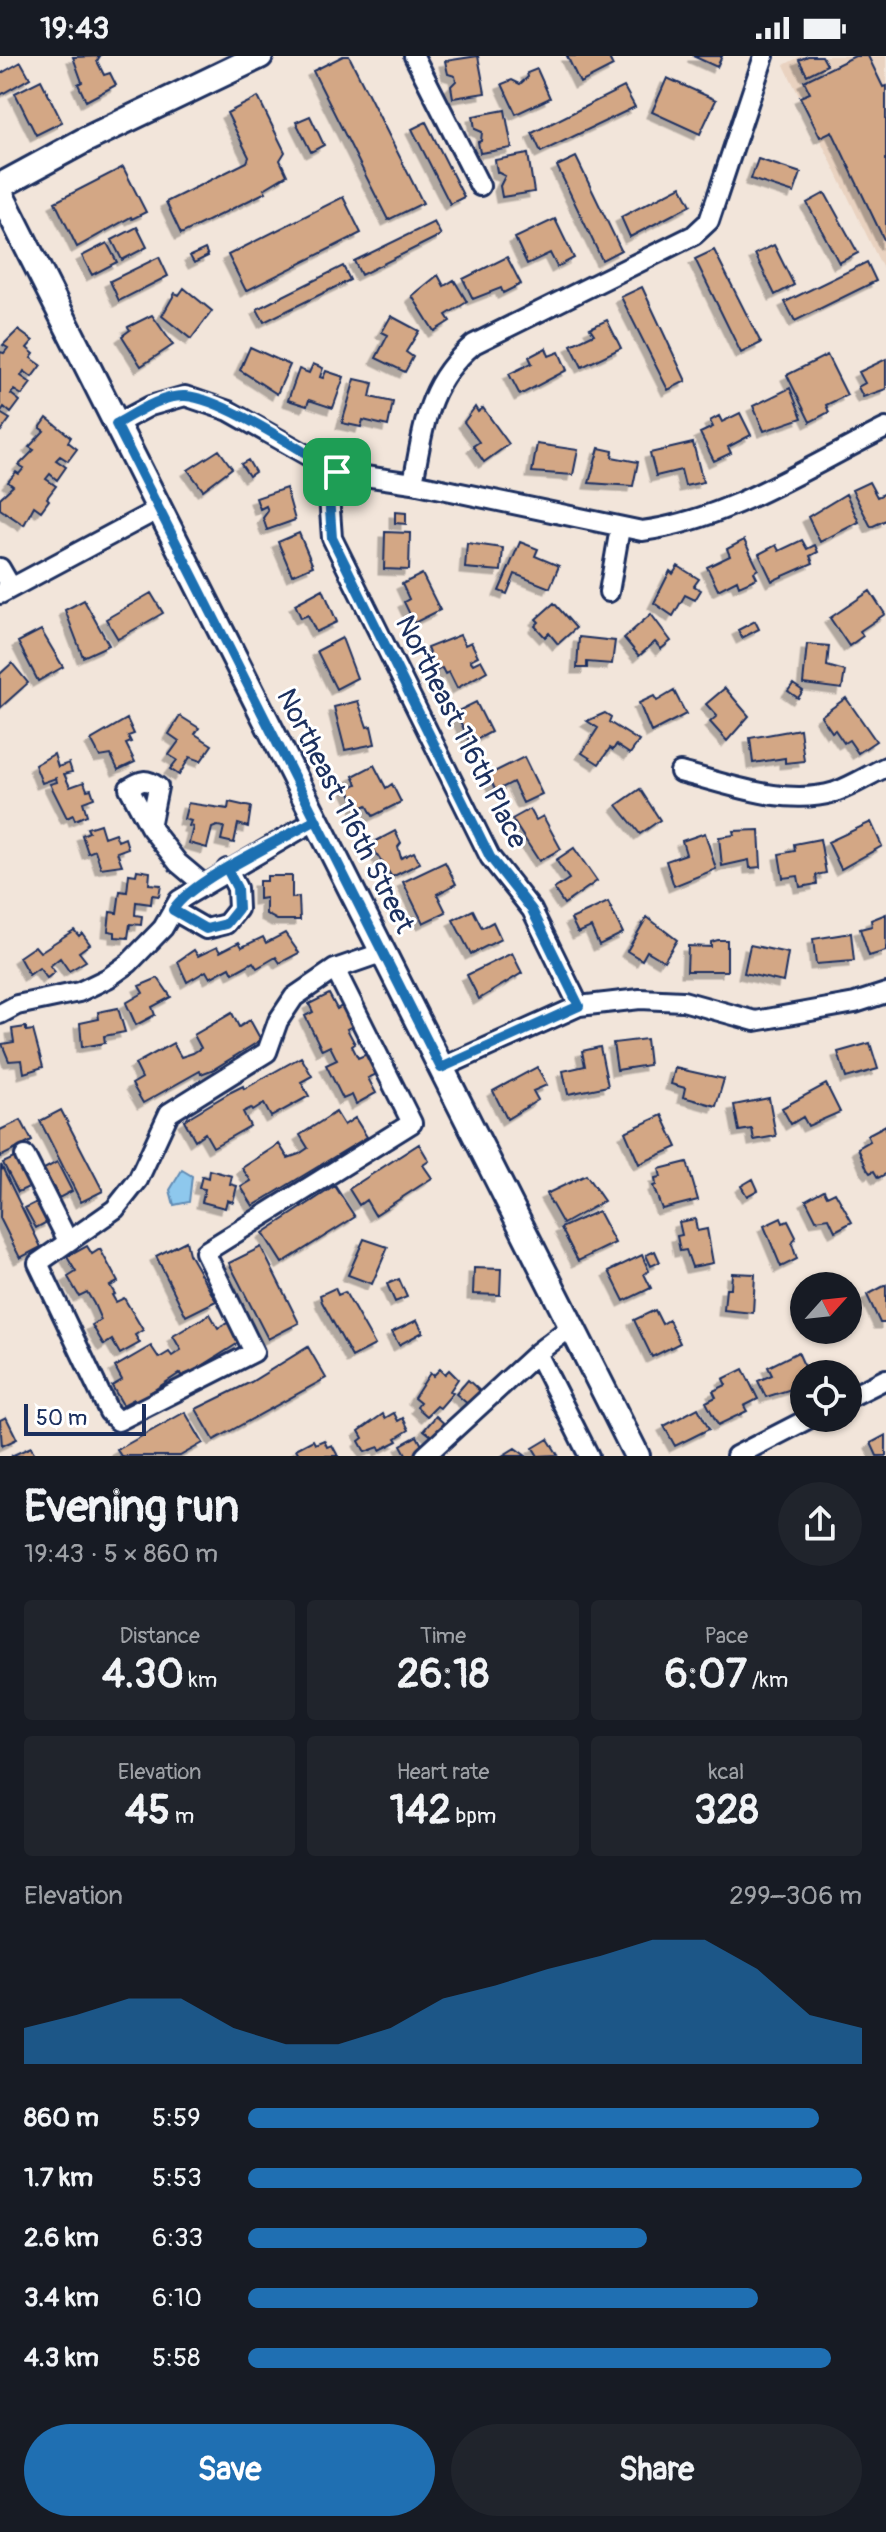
<!DOCTYPE html>
<html lang="en">
<head>
<meta charset="utf-8">
<style>
  body { margin:0; font-family:Pangolin,sans-serif; background:#20242c; color:#f1f3f6; height:100vh; display:flex; flex-direction:column; font-size:30px; white-space:nowrap }
  * { box-sizing:border-box; margin:0 }
  p { font-size:26px; color:#9ea1a6 }
  .icon { flex:none; width:44px; height:44px; fill:none; stroke:currentColor; stroke-width:2; stroke-linecap:round; stroke-linejoin:round }
  .map { position:relative; height:1400px; overflow:hidden }
  .drawer { display:flex; flex-direction:column; background:#171b24; flex:1 }
  .drawer>* { flex:none }
  .needle { width:52px; rotate:63deg }
  .controls { position:absolute; left:790px; top:1216px; display:grid; gap:16px }
  .controls a { display:grid; place-items:center; width:72px; height:72px; border-radius:50%; background:#171b24; box-shadow:0 2px 6px #0004; font-size:40px }
  .scale { position:absolute; left:24px; bottom:20px; width:122px; box-sizing:border-box; padding-left:8px; border:4px solid #1b2f5e; border-top:0; font-size:22px; line-height:28px; white-space:nowrap; color:#1b2f5e; -webkit-text-stroke:6px #fff; paint-order:stroke }
  .pin { position:absolute; display:grid; place-items:center; width:68px; height:68px; color:#fff; margin:-34px; border-radius:16px; box-shadow:0 4px 12px #0006 }
  .round { display:grid; place-items:center; flex:none; width:84px; height:84px; border-radius:42px; background:#20242c }
  .overview { display:flex; align-items:center; justify-content:space-between; height:136px; padding:0 24px }
  h1 { font-size:44px; font-weight:700; line-height:60px }
  .figures { display:grid; grid-template-columns:repeat(3,1fr); gap:12px; height:136px; padding:8px 24px }
  .figures div { display:grid; align-content:center; border-radius:8px; background:#20242c; text-align:center }
  .figures b { font-size:40px; font-weight:700 }
  .figures small { font-size:22px; font-weight:400 }
  .figures p { font-size:22px }
  .chart { height:224px; padding:16px 24px }
  .chart p { display:flex; justify-content:space-between }
  .chart svg { width:100%; height:144px; margin-top:8px; fill:#1f6fb2; opacity:.7 }
  .button { display:flex; gap:16px; margin-top:auto; padding:16px 24px }
  .button a { flex:1; height:92px; border-radius:48px; background:#1f6fb2; color:#fff; font-size:32px; font-weight:700; line-height:92px; text-align:center }
  .button a+a { background:#20242c; color:#f1f3f6 }
  ul { padding:0 24px; list-style:none; font-size:26px }
  li { display:grid; grid-template-columns:128px 96px 1fr; align-items:center; height:60px }
  li i { height:20px; border-radius:10px; background:#1f6fb2 }
  .status { display:flex; justify-content:space-between; align-items:center; height:56px; padding:0 40px; background:#171b24; direction:ltr }
  .status svg { height:22px; fill:currentColor }
  .map>svg:first-child { display:block }
  .built { fill:#e9d2c0 }
  .water { fill:#8ec8ed; stroke:#608bb4; stroke-width:2 }
  .building { fill:#d3a785; stroke:#1b2f5e; stroke-width:2; filter:url(#shadow) }
  .lines { fill:none; stroke-linecap:round; stroke-linejoin:round }
  .street-casing { stroke:#1b2f5e; stroke-width:24 }
  .secondary-casing { stroke:#1b2f5e; stroke-width:30 }
  .street { stroke:#fff; stroke-width:18 }
  .secondary { stroke:#fff; stroke-width:24 }
  .route-casing { stroke:#fff; stroke-width:16 }
  .route { stroke:#1f6fb2; stroke-width:10 }
  .labels { text-anchor:middle; dominant-baseline:central; stroke-width:6; stroke-linejoin:round; paint-order:stroke }
  .street-label { font-size:28px; fill:#1b2f5e; stroke:#fff }
</style>
</head>
<body>
<div class="status"><b>19:43</b><svg viewBox="0 0 49 12"><path d="M0 12V9h3v3zM5 12V6h3v6zM10 12V3h3v9zM15 12V0h3v12zM26 1h20v11H26zM47 4h2v5h-2z"/></svg></div>
<div class="map">
<svg width="886" height="1400" viewBox="0 0 886 1400">
  <defs>
    <filter id="shadow"><feDropShadow dx="-5.5" dy="5.5" stdDeviation="0" flood-color="#0004"/></filter>
  </defs>
  <rect width="100%" height="100%" fill="#f2e5da"/>
  <filter id="ink" filterUnits="userSpaceOnUse"><feTurbulence type="fractalNoise" baseFrequency=".0125" numOctaves="2"/><feDisplacementMap in="SourceGraphic" scale="16" xChannelSelector="R" yChannelSelector="G"/><feConvolveMatrix kernelMatrix="1 2 1 2 8 2 1 2 1" color-interpolation-filters="sRGB"/></filter>
  <g filter="url(#ink)">
    <path class="built" d="M801,0H886V219L784,9Z"/>
    <path class="water" d="M182,1114L192,1120L189,1146L174,1149L170,1134Z"/>
    <path class="building" d="M100,0L97,5L104,19L110,17L116,29L86,45L78,28L82,26L73,1Z
      M343,0H349L423,147L388,164L313,15Z
      M478,0L485,37L453,42L451,30L456,25L455,20L448,18L445,5Z
      M567,0H608L613,10L580,27Z
      M693,0H722L717,11Z
      M808,0H822L827,9L807,19L799,4Z
      M855,0H868L883,31L886,30V188L832,75L820,81L800,41L810,37L804,25Z
      M21,6L30,22L0,39V18Z
      M537,13L550,42L516,58L502,28L512,24L520,28L528,21L527,17Z
      M667,22L716,44L700,78L652,56Z
      M41,24L62,66L36,79L15,37Z
      M624,31L635,51L541,96L532,77Z
      M258,41L285,96L280,104L287,119L264,133L266,136L181,178L166,146L247,106L249,101L227,57Z
      M505,54L512,92L480,97L478,86L481,85L482,76L475,73L473,60Z
      M310,60L324,89L311,96L296,66Z
      M426,66L464,141L450,148L412,73Z
      M528,98L534,136L502,141L500,130L505,120L497,116L495,104Z
      M576,101L621,194L602,204L557,110Z
      M758,103L801,117L794,137L751,123Z
      M123,111L146,156L132,163L131,161L77,191L55,146Z
      M681,130L691,149L630,181L621,161Z
      M825,137L858,197L839,207L807,147Z
      M343,141L361,177L246,235L228,199Z
      M555,163L574,202L557,211L550,197L527,208L515,182Z
      M434,166L441,179L361,219L354,205Z
      M137,171L147,191L122,204L112,184Z
      M107,187L117,206L92,219L82,200Z
      M774,189L794,229L775,239L755,198Z
      M205,193L208,200L194,207L190,200Z
      M714,194L761,287L741,297L695,203Z
      M159,201L168,220L119,245L110,225Z
      M507,201L521,228L503,237L501,232L473,243L463,223Z
      M867,206L876,225L795,265L785,246Z
      M343,210L350,224L264,266L257,253Z
      M438,219L444,230L454,224L467,246L446,259L450,265L434,275L412,240Z
      M642,231L686,325L668,334L621,241Z
      M184,232L212,255L191,283L162,260L175,237L179,239Z
      M152,259L173,289L141,310L122,280L130,274L128,271Z
      M391,260L419,275L406,296L413,301L405,316L376,302L388,279L382,276Z
      M607,264L621,292L582,311L571,289L594,278L590,272Z
      M18,274L33,285L27,292L34,298L31,302L41,309L32,321L24,315L21,320L31,327L22,339L14,334L11,338L20,345L11,357L4,351L0,357L10,363L1,375L0,374V296L4,297L8,292L3,289Z
      M250,291L290,309L277,338L240,314Z
      M546,292L549,300L559,296L567,314L520,339L509,318L532,307L529,301Z
      M827,299L847,339L826,349L829,356L810,366L787,319Z
      M886,303V333L863,341L858,331L865,327L859,316Z
      M313,308L323,312L320,321L323,322L326,315L344,321L333,352L309,344L307,350L288,344L299,313L309,317Z
      M355,323L373,327L370,341L393,346L388,370L363,364L361,371L342,367Z
      M790,332L802,362L764,375L753,350Z
      M475,351L478,356L483,352L509,388L484,406L473,390L479,386L464,366Z
      M740,357L751,379L728,391L731,397L714,405L700,377L713,371L710,365L719,360L722,366Z
      M47,362L71,381L68,386L77,393L68,405L60,400L56,404L66,411L57,424L50,418L46,423L56,430L47,442L49,444L41,455L34,450L24,469L0,453V442L13,430L8,426L16,416L19,418L24,412L19,409L34,394L29,391L44,375L40,372Z
      M693,387L703,426L685,430L681,414L656,420L650,397Z
      M537,388L578,394L573,419L532,416Z
      M599,392L613,395L612,401L638,406L633,430L589,427Z
      M219,394L232,412L203,434L188,414Z
      M248,404L255,416L249,420L241,408Z
      M869,426L877,441L886,437V464L871,471L852,434Z
      M286,432L295,464L267,474L263,462L268,455L266,450L260,453L256,442Z
      M846,438L859,466L820,486L808,461Z
      M395,456L406,457V468L395,467Z
      M385,476L410,477L409,514L384,513Z
      M299,477L313,510L292,519L278,486Z
      M744,484L758,513L754,516L757,522L739,530L737,524L718,534L707,511L730,500L727,493Z
      M802,484L807,493L815,489L818,496L810,500L813,507L772,525L759,498L776,489L779,495Z
      M520,486L538,493L535,500L559,510L550,532L515,518L507,538L499,535Z
      M467,487L503,492L501,515L465,512Z
      M678,510L699,523L694,530L701,534L695,544L685,539L673,560L654,547L670,515L673,518Z
      M422,518L440,554L414,567L404,546L409,543L402,528Z
      M323,533L337,566L316,576L308,559L301,562L295,548Z
      M870,535L885,558L860,575L863,580L849,590L830,562Z
      M151,537L163,557L118,583L106,563Z
      M84,544L109,589L83,601L65,554Z
      M554,547L576,572L558,588L549,577L545,581L535,570L539,566L536,563Z
      M651,558L671,585L661,593L655,586L639,600L624,582Z
      M755,565L759,573L742,582L738,574Z
      M41,574L63,611L38,625L18,586Z
      M460,579L465,589L471,586L478,600L470,604L473,608L481,604L487,615L457,632L449,616L445,618L442,612L436,615L427,592Z
      M579,581L615,585L612,608L587,606V612H577Z
      M342,582L357,622L336,633L317,595Z
      M807,588L829,590L827,610L845,615L842,633L803,628Z
      M12,607L28,627L0,652V618Z
      M793,628L803,635L798,642L788,635Z
      M725,632L749,660L727,685L710,666L717,660L706,648Z
      M674,635L686,658L651,676L639,647L654,640L657,645Z
      M846,642L876,685L858,697L849,684L844,687L835,674L832,676L821,660Z
      M358,645L367,671L371,670L375,688L345,694L334,651Z
      M476,646L491,676L470,687L456,656Z
      M605,657L611,661L609,666L639,685L630,698L616,689L613,694L610,692L599,708L582,697L598,672L587,665Z
      M180,660L199,672L195,678L212,689L201,705L190,701L179,719L170,713L177,704L169,699L179,685L169,678Z
      M127,663L134,678L128,680L131,686L126,688L135,706L118,714L111,699L100,701L91,684Z
      M800,673L804,705L785,707V702L753,707L750,682Z
      M54,698L58,711L69,707L72,716L64,718L70,731L84,726L87,734L91,733L94,742L83,746L87,759L75,764L73,759L67,762L50,728L57,726L56,722L42,727L35,709Z
      M524,701L542,738L523,747L513,726L496,735L488,719Z
      M374,709L386,732L392,728L401,746L373,760L367,749L358,753L348,732L357,728L353,720Z
      M640,733L660,764L640,778L617,749Z
      M229,746L251,751L248,771L238,768L234,787L221,784L224,771L217,770L212,772L207,792L189,787L193,771L189,770L191,765L184,763L188,747L228,753Z
      M530,753L536,764L543,760L561,793L539,805L512,763Z
      M871,766L882,790L841,813L828,786Z
      M100,768L104,781L115,777L118,785L125,782L128,792L117,796L122,809L101,812L95,794L88,797L82,779L89,776L87,772Z
      M759,774L761,811L750,812L749,804L722,810L719,781L734,779L733,775Z
      M395,775L401,787L398,791L401,802L414,796L420,807L392,821L370,788Z
      M705,777L716,813L674,830L666,805L686,798L682,785Z
      M820,783L826,817L816,819L817,828L800,831L798,820L783,822L779,798L795,795L794,788Z
      M574,792L597,825L564,848L554,833L569,823L556,804Z
      M445,806L456,828L437,838L446,856L423,867L403,826Z
      M137,814L150,816L149,828L161,829L159,840L152,839L151,848L136,846L135,859L142,860L141,869L130,868L128,882L115,881V876L108,875L110,856L117,857L120,835L127,836L129,818L136,819Z
      M267,820H292V842L299,841L300,864H277L266,858V842L259,843V825H267Z
      M608,846L623,877L599,889L591,871L578,877L571,863Z
      M473,854L482,872L493,866L501,883L471,898L453,864Z
      M886,858V895L869,900L860,873L872,870L871,864Z
      M647,861L677,884L664,905L647,895L642,904L627,895Z
      M74,874L79,880L82,877L90,888L79,896L86,905L69,915L60,902L50,910L55,916L47,922L39,912L29,919L19,901L35,890L40,896Z
      M285,877L299,897L280,907L276,901L257,912L253,906L233,917L230,911L210,922L206,915L187,926L181,913L178,905L194,894L198,900L217,891L220,896L239,886L242,891L263,881L266,887Z
      M851,877L854,905L816,908L813,883Z
      M718,884H727V915H687L688,890L711,891V886Z
      M750,889L788,897L783,926L744,917Z
      M512,897L522,917L479,943L467,919Z
      M158,922L171,941L152,951L155,959L136,969L126,947L143,937L139,930Z
      M329,938L337,953L345,948L355,969L347,973L355,988L352,990L358,1002L367,998L377,1018L368,1022L376,1037L356,1048L352,1039L343,1043L326,1009L337,1004L330,990L322,994L305,960L313,956L309,948Z
      M118,952L125,976L104,980L105,987L82,991L80,967L99,963L98,956Z
      M232,957L239,971L250,964L261,984L214,1013L201,1018L200,1015L143,1047L132,1028L142,1022L135,1008L173,987L181,1001L193,997L201,992L194,979Z
      M26,971V975L33,974L43,1011L24,1017L22,1004L9,1005L2,988L14,986L12,973Z
      M646,983L649,1009L617,1014L613,987Z
      M870,987L878,1013L846,1022L838,996Z
      M600,991L608,1030L568,1038L563,1015L585,1010L582,995Z
      M301,1001L312,1020L301,1026L309,1040L271,1061L264,1048L253,1055L251,1052L243,1056L250,1070L213,1091L205,1077L195,1084L184,1064L231,1036L243,1030L244,1033Z
      M537,1011L547,1029L533,1035L538,1044L507,1063L493,1035Z
      M675,1012L724,1023L716,1050L683,1041L685,1032L671,1028Z
      M826,1028L840,1056L808,1070L803,1061L791,1068L782,1052Z
      M769,1042L776,1080L754,1084L752,1073L739,1075L734,1049Z
      M61,1054L103,1135L81,1146L40,1065Z
      M336,1056L344,1069L355,1062L367,1081L253,1150L241,1131L251,1125L242,1112L279,1088L288,1102L299,1098L308,1092L300,1079Z
      M662,1059L677,1091L639,1108L625,1076Z
      M21,1064L32,1085L0,1101V1074Z
      M886,1069V1118L878,1122L874,1115L870,1117L867,1113L858,1092L870,1085L867,1079Z
      M419,1088L429,1105L423,1109L432,1122L375,1159L366,1144L359,1149L349,1133Z
      M16,1101L31,1130L18,1136L3,1107Z
      M57,1106L72,1135L59,1142L44,1113Z
      M687,1106L698,1144L662,1153L653,1130L656,1129L655,1122L661,1121L659,1113Z
      M1,1109L41,1191L20,1202L0,1162Z
      M209,1114L232,1120L230,1128L237,1130L233,1146L227,1144L225,1152L202,1146L205,1133L199,1132L202,1120L208,1122Z
      M586,1119L604,1145L563,1168L546,1138Z
      M753,1123L758,1134L747,1140L741,1130Z
      M335,1130L355,1161L282,1207L263,1177Z
      M824,1134L827,1140L835,1136L852,1166L835,1175L829,1162L816,1164L806,1144Z
      M39,1145L49,1165L36,1172L25,1152Z
      M598,1155L615,1187L578,1205L561,1172Z
      M781,1162L783,1167L788,1165L796,1181L792,1188L797,1203L781,1211L764,1170Z
      M695,1163L697,1175L707,1173L713,1207L692,1211L686,1194L680,1195L677,1180L682,1179L679,1166Z
      M364,1183L388,1191L372,1228L348,1219Z
      M186,1185L189,1198L216,1245L186,1260L156,1200Z
      M87,1190L92,1198L100,1193L118,1226L110,1230L115,1238L112,1239L116,1246L124,1242L143,1274L135,1279L140,1287L120,1298L112,1284L104,1289L92,1269L101,1264L94,1248L87,1236L79,1240L68,1221L76,1216L67,1201Z
      M261,1191L299,1267L268,1283L229,1207Z
      M655,1195L660,1206L651,1210L646,1199Z
      M642,1199L649,1215L644,1218L651,1232L624,1245L609,1215Z
      M474,1212L501,1213L500,1239L473,1238Z
      M732,1217L755,1218L753,1257L724,1254L726,1232H731Z
      M399,1223L407,1241L395,1246L387,1228Z
      M886,1229V1267H880L867,1239Z
      M335,1232L338,1239L345,1236L375,1289L352,1301L322,1246L320,1239Z
      M655,1254L662,1268L669,1264L680,1287L652,1301L634,1264Z
      M210,1258L218,1272L229,1266L240,1286L194,1315L181,1320L180,1317L136,1346L134,1343L123,1349L112,1330L122,1324L115,1311L151,1290L159,1302L169,1296L172,1300L181,1294L173,1280Z
      M417,1264L423,1276L399,1289L392,1276Z
      M308,1291L326,1322L214,1384L196,1353L251,1326Z
      M798,1296L807,1316L795,1322L792,1326L795,1332L766,1341L758,1325L772,1319L768,1311Z
      M440,1313L445,1318L449,1314L458,1323L450,1335L453,1337L440,1352L437,1350L427,1360L417,1351L420,1347L414,1342L430,1317L433,1320Z
      M743,1313L758,1343L744,1350L747,1355L718,1369L706,1346L716,1341L713,1335L726,1329L723,1323Z
      M468,1324L481,1336L469,1349L456,1338Z
      M698,1352L709,1373L675,1390L664,1370Z
      M185,1356L203,1387L180,1400H121L117,1394Z
      M394,1357L398,1365L403,1362L409,1374L396,1382L398,1385L380,1394L379,1391L365,1396L359,1385L363,1382L359,1375L383,1358L385,1362Z
      M436,1360L449,1372L438,1385L424,1374Z
      M6,1361L17,1383L2,1390L0,1364Z
      M886,1379V1400H877L871,1387Z
      M417,1380L426,1397L407,1400L401,1389Z
      M548,1383L558,1399L538,1400L533,1392Z
      M313,1384L315,1388L324,1384L327,1391L332,1389L338,1400H300L296,1393Z
      M31,1391L35,1400H11Z
      M515,1392L526,1400H502Z"/>
    <g class="lines">
      <defs>
        <path id="street" d="M414,0L480,130
          M116,368L150,350L185,340L229,355L337,416L413,427L642,475C728,464 809,410 886,372
          M337,416L329,440L332,482L490,801L532,854L579,950
          M413,427C424,369 427,327 474,288L694,179L709,165L764,0
          M0,512L11,531
          M609,536L620,472
          M0,538L159,453
          M680,716C729,728 785,751 835,736C852,730 869,719 886,711
          M150,771L129,732C141,724 146,722 158,731L150,771L178,807L203,828
          M173,854L206,873L226,868L238,853L237,832L227,813
          M335,913L412,1067L205,1196L254,1296L118,1365L109,1356L38,1207L115,1153L138,1124L169,1057L267,996L278,965L294,941L335,913L384,896
          M0,958L17,949L79,936L108,922L129,907L163,872L179,844L316,764
          M441,1012L579,950L640,943L683,945L755,965L855,947L886,937
          M25,1100L68,1185
          M537,1297L589,1400
          M848,1342L886,1323
          M425,1400L537,1297L572,1270
          M736,1400L810,1362"/>
        <path id="secondary" d="M0,130L85,84L260,0
          M0,137L637,1400"/>
      </defs>
      <use href="#street" class="street-casing"/>
      <use href="#secondary" class="secondary-casing"/>
      <use href="#street" class="street"/>
      <use href="#secondary" class="secondary"/>
    </g>
  </g>
  <g class="lines" filter="url(#ink)">
    <defs>
      <path id="route" d="M337,416C302,396 223,342 185,340C161,339 136,357 116,368L316,764C282,783 191,824 173,854L206,873L226,868L238,853L237,832L227,813L316,764L441,1012L579,950L532,854L490,801L332,482L329,440L337,416"/>
    </defs>
    <use href="#route" class="route-casing"/>
    <use href="#route" class="route"/>
  </g>
  <g class="labels">
    <g class="street-label">
      <text transform="translate(461 676) rotate(63)">Northeast 116th Place</text>
      <text transform="translate(345 755) rotate(63)">Northeast 116th Street</text>
    </g>
  </g>
</svg>
<div class="controls">
<a><svg class="needle" viewBox="-14 -14 28 28"><path d="M0-13l5 13h-10z" fill="#e53935"/><path d="M0 13l5-13h-10z" fill="#9ea1a6"/></svg></a>
<a><svg class="icon" aria-label="locate" viewBox="0 0 24 24"><circle cx="12" cy="12" r="6"/><path d="M12 2v4M12 18v4M2 12h4M18 12h4"/></svg></a>
</div>
<div class="scale">50 m</div>
<div class="pin" style="left:337px;top:416px;background:#1e9e55"><svg class="icon" aria-label="arrive" viewBox="0 0 24 24"><path d="M6 21V4h12l-3 4 3 4H6"/></svg></div>
</div>
<section class="drawer">
<div class="overview"><div><h1>Evening run</h1><p>19:43 · 5 × 860 m</p></div><a class="round"><svg class="icon" aria-label="share" viewBox="0 0 24 24"><path d="M12 15V3M7 8l5-5 5 5M5 13v7h14v-7"/></svg></a></div>
<div class="figures">
<div><p>Distance</p><b>4.30<small> km</small></b></div>
<div><p>Time</p><b>26:18</b></div>
<div><p>Pace</p><b>6:07<small> /km</small></b></div>
</div>
<div class="figures">
<div><p>Elevation</p><b>45<small> m</small></b></div>
<div><p>Heart rate</p><b>142<small> bpm</small></b></div>
<div><p>kcal</p><b>328</b></div>
</div>
<div class="chart"><p><span>Elevation</span>299–306 m</p>
<svg viewBox="0 0 160 44" preserveAspectRatio="none"><path d="M0 44V33L10 29L20 24L30 24L40 33L50 38L60 38L70 33L80 24L90 20L100 15L110 11L120 6L130 6L140 15L150 29L160 33V44z"/></svg>
</div>
<ul>
<li><b>860 m</b>5:59<i style="width:93%"></i></li>
<li><b>1.7 km</b>5:53<i style="width:100%"></i></li>
<li><b>2.6 km</b>6:33<i style="width:65%"></i></li>
<li><b>3.4 km</b>6:10<i style="width:83%"></i></li>
<li><b>4.3 km</b>5:58<i style="width:95%"></i></li>
</ul>
<div class="button"><a>Save</a><a>Share</a></div>
</section>
</body>
</html>
